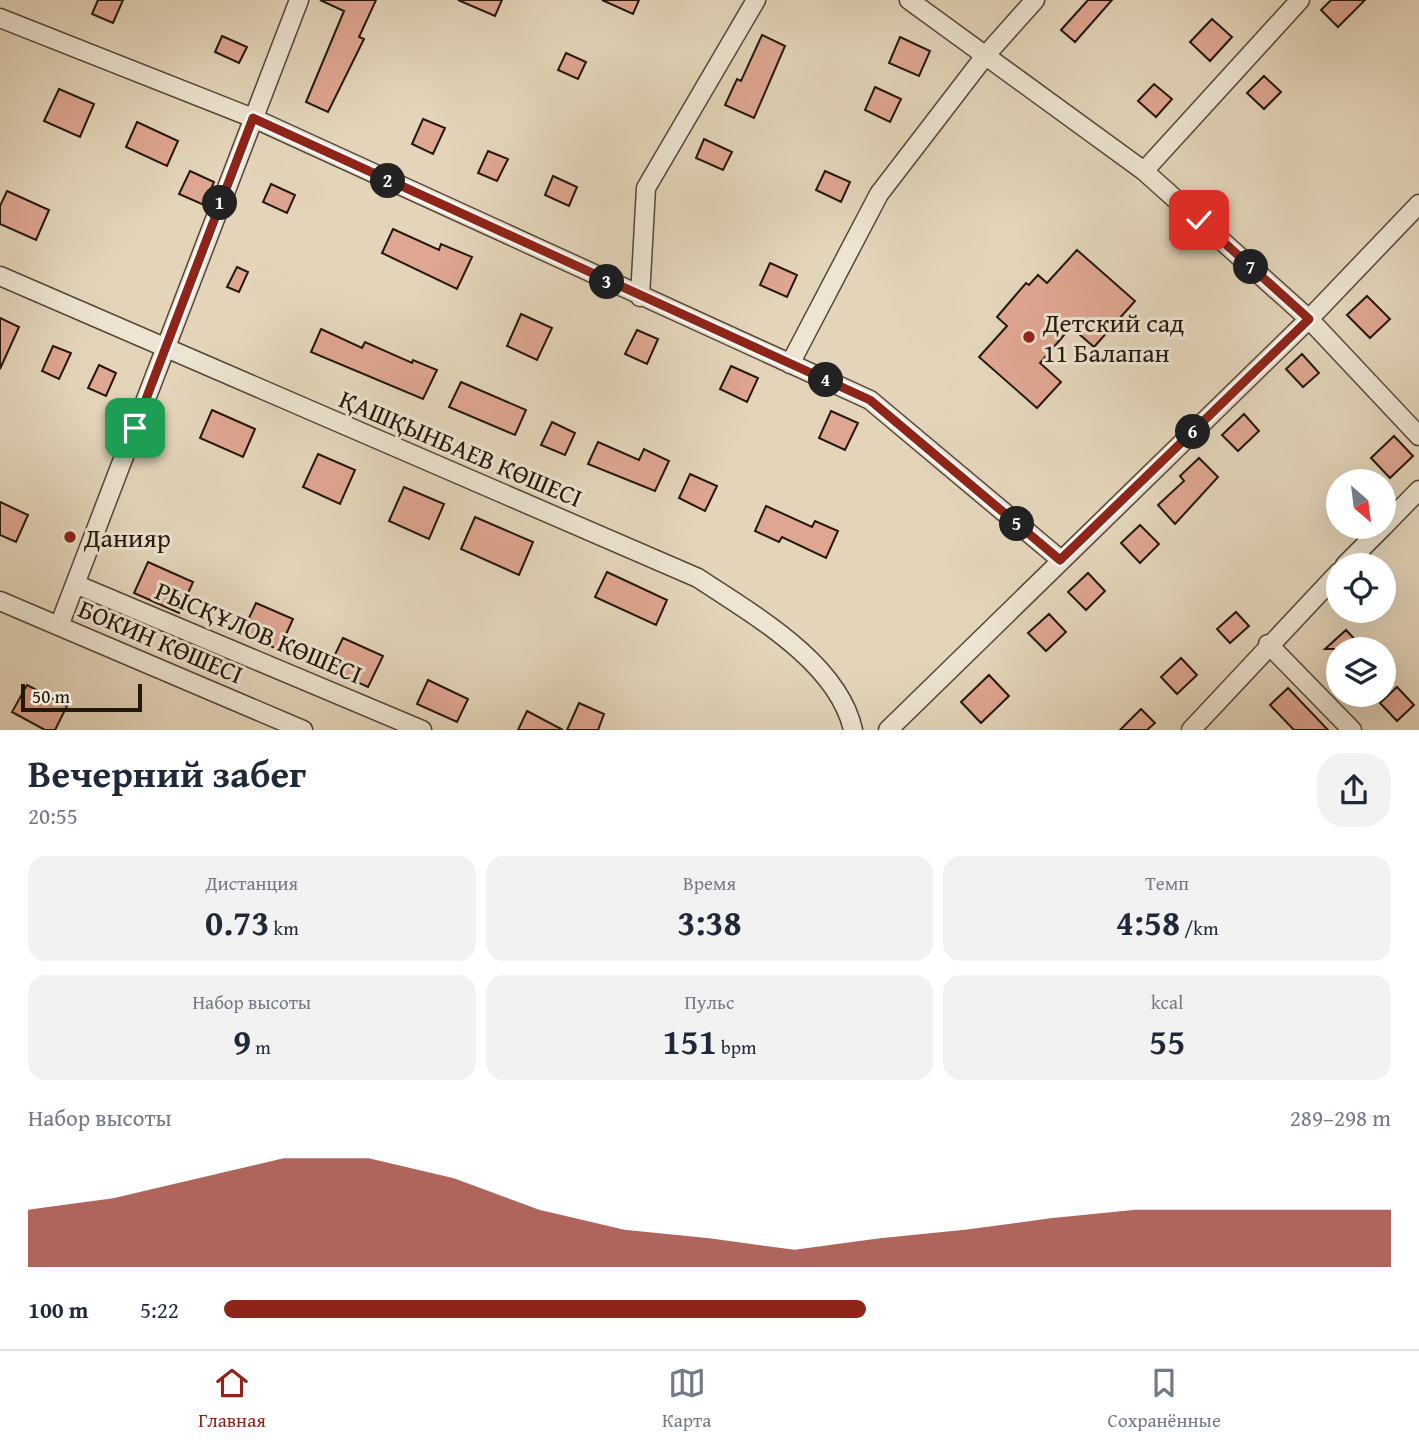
<!DOCTYPE html>
<html lang="ru">
<head>
<meta charset="utf-8">
<style>
  body { margin:0; font-family:"Gentium Book Plus",serif; background:#f2f2f3; color:#1f2937; height:100vh; display:flex; flex-direction:column; font-size:26px; white-space:nowrap }
  * { box-sizing:border-box; margin:0 }
  p { font-size:23px; color:#747a83 }
  .icon { flex:none; width:38px; height:38px; fill:none; stroke:currentColor; stroke-width:2; stroke-linecap:round; stroke-linejoin:round }
  .map { position:relative; height:730px; overflow:hidden }
  .details { display:flex; flex-direction:column; background:#fff; flex:1 }
  .details>* { flex:none }
  .needle { width:46px; rotate:152deg }
  .controls { position:absolute; left:1326px; top:469px; display:grid; gap:14px }
  .controls a { display:grid; place-items:center; width:70px; height:70px; border-radius:50%; background:#fff; box-shadow:0 7px 28px #0002; font-size:35px }
  .scale { position:absolute; left:21px; bottom:18px; width:121px; box-sizing:border-box; padding-left:7px; border:4px solid #24170c; border-top:0; font-size:19px; line-height:24px; white-space:nowrap; color:#24170c; -webkit-text-stroke:5px #ede4d2; paint-order:stroke }
  .pin { position:absolute; display:grid; place-items:center; width:60px; height:60px; color:#fff; margin:-30px; border-radius:14px; box-shadow:0 4px 10px #0006 }
  .km { position:absolute; width:35px; height:35px; margin:-18px; border-radius:50%; background:#222; color:#fff; font-size:19px; line-height:35px; text-align:center }
  .round { display:grid; place-items:center; flex:none; width:74px; height:74px; border-radius:28px; background:#f2f2f3 }
  .headline { display:flex; align-items:center; justify-content:space-between; height:119px; padding:0 28px }
  h1 { font-size:38px; font-weight:600; line-height:52px }
  .metrics { display:grid; grid-template-columns:repeat(3,1fr); gap:10px; height:119px; padding:7px 28px }
  .metrics div { display:grid; align-content:center; border-radius:18px; background:#f2f2f3; text-align:center }
  .metrics b { font-size:35px; font-weight:600 }
  .metrics small { font-size:19px; font-weight:400 }
  .metrics p { font-size:19px }
  .chart { height:196px; padding:14px 28px }
  .chart p { display:flex; justify-content:space-between }
  .chart svg { width:100%; height:126px; margin-top:7px; fill:#8f2418; opacity:.7 }
  ul { padding:0 28px; list-style:none; font-size:23px }
  li { display:grid; grid-template-columns:112px 84px 1fr; align-items:center; height:52px }
  li i { height:18px; border-radius:9px; background:#8f2418 }
  .tabs { display:flex; justify-content:space-around; align-items:center; height:98px; border-top:2px solid #e0e1e3; background:#fff; font-size:19px; color:#747a83 }
  .tabs a { display:grid; justify-items:center; gap:4px }
  .tabs .active { color:#8f2418 }
  .map>svg:first-child { display:block }
  .building { fill:#dfa691; stroke:#24170c; stroke-width:2 }
  .lines { fill:none; stroke-linecap:round; stroke-linejoin:round }
  .minor-casing { stroke:#544638; stroke-width:21 }
  .minor { stroke:#ede4d2; stroke-width:18 }
  .route-casing { stroke:#fff; stroke-width:14 }
  .route { stroke:#8f2418; stroke-width:9 }
  .poi-dot { fill:#8f2418; stroke:#ede4d2; stroke-width:2.5 }
  .labels { text-anchor:middle; dominant-baseline:central; stroke-width:6; stroke-linejoin:round; paint-order:stroke }
  .poi-label { font-size:26px; fill:#24170c; stroke:#ede4d2; text-anchor:start }
  .street-label { font-size:26px; fill:#24170c; stroke:#ede4d2 }
</style>
</head>
<body>
<div class="map">
<svg width="1419" height="730" viewBox="0 0 1419 730">
  <rect width="100%" height="100%" fill="#e4d5ba"/>
  <filter id="stains"><feTurbulence type="fractalNoise" baseFrequency=".00286" numOctaves="4"/><feColorMatrix values="0 0 0 0 .2 0 0 0 0 .09 0 0 0 0 .02 0 0 0 .5 -.17"/></filter>
  <radialGradient id="worn" r=".72"><stop offset=".6" stop-color="#630" stop-opacity="0"/><stop offset="1" stop-color="#630" stop-opacity=".3"/></radialGradient>
  <path class="building" d="M98,0H123L113,23L92,14Z
    M320,0H376L359,37L364,39L328,112L306,102L344,11Z
    M458,0H502L495,16Z
    M602,0H639L633,14Z
    M1088,0H1112L1075,42L1061,30Z
    M1331,0H1365L1338,27L1321,10Z
    M1212,19L1232,37L1210,61L1190,42Z
    M762,35L785,46L754,118L725,105L737,79L741,81Z
    M222,36L247,47L239,63L215,52Z
    M900,37L930,51L919,76L889,63Z
    M566,53L586,62L578,79L558,70Z
    M1264,76L1281,92L1264,109L1247,93Z
    M1154,84L1172,99L1156,117L1138,101Z
    M875,87L901,99L890,122L865,110Z
    M59,89L94,104L80,137L44,121Z
    M423,119L445,128L433,154L412,144Z
    M137,122L178,141L167,166L126,147Z
    M704,139L732,152L723,170L696,158Z
    M488,151L508,159L497,181L478,173Z
    M190,171L214,182L204,205L179,194Z
    M825,171L850,182L841,202L816,190Z
    M553,176L577,187L569,206L545,195Z
    M271,184L295,195L287,213L263,202Z
    M7,191L49,210L36,240L0,224V206Z
    M393,229L439,250L441,244L472,257L457,289L382,253Z
    M1077,250L1135,301L1094,347L1071,327L1040,363L1061,382L1037,408L979,357L1007,326L997,317L1026,283L1029,285L1038,275L1047,283Z
    M770,263L797,275L787,297L760,285Z
    M237,267L248,272L239,292L227,287Z
    M1367,296L1390,319L1370,338L1347,315Z
    M521,314L552,328L537,360L507,346Z
    M0,318L19,327L0,369Z
    M321,329L362,348L365,342L412,363L413,360L437,370L423,399L311,352Z
    M637,330L658,339L647,364L625,354Z
    M53,346L71,353L59,379L42,371Z
    M1302,354L1319,373L1303,387L1286,369Z
    M99,365L116,373L106,396L88,388Z
    M731,366L758,378L747,402L720,389Z
    M461,382L526,410L515,435L449,407Z
    M212,410L255,429L243,457L200,438Z
    M831,411L858,423L845,450L819,438Z
    M1244,414L1259,431L1238,451L1222,435Z
    M552,422L575,433L565,455L541,445Z
    M1394,436L1413,456L1390,478L1371,458Z
    M598,442L639,460L644,449L669,461L655,491L588,464Z
    M318,454L355,470L340,504L303,487Z
    M1199,458L1218,477L1175,524L1158,505L1184,481L1180,476Z
    M690,474L717,486L705,511L679,498Z
    M404,487L444,504L429,539L389,521Z
    M0,502L28,515L16,542L0,535Z
    M766,506L812,527L815,521L838,531L826,558L782,537L779,542L755,531Z
    M475,517L533,542L519,575L461,549Z
    M1140,525L1159,544L1140,563L1121,543Z
    M148,562L193,582L179,613L134,593Z
    M607,572L667,600L656,625L595,597Z
    M1088,573L1105,591L1086,610L1068,592Z
    M256,603L293,619L279,650L242,633Z
    M1236,612L1249,626L1230,643L1217,629Z
    M1049,614L1066,632L1046,651L1028,633Z
    M1346,630L1364,649H1325Z
    M343,638L383,656L368,687L328,669Z
    M1181,658L1197,675L1177,694L1161,677Z
    M989,675L1009,696L981,723L961,702Z
    M428,680L468,699L457,722L417,704Z
    M27,685L67,706L55,730H45L12,712Z
    M1397,687L1414,705L1397,721L1380,703Z
    M1288,688L1328,730H1294L1270,705Z
    M579,703L604,714L598,730H567Z
    M1141,709L1155,723L1147,730H1120Z
    M527,711L563,730H518Z"/>
  <g class="lines">
    <defs>
      <path id="minor" d="M909,0L1144,171L1309,319L1419,436
        M0,18L253,118L870,400L1061,560
        M1144,171L1300,0
        M0,276L698,578C752,614 838,662 853,730
        M640,297L646,188L756,0
        M790,364L879,194L985,56L1035,0
        M1384,526L1419,490
        M1345,565L1383,527
        M75,584L422,730
        M0,601L303,730
        M59,626L299,0
        M1268,644L1352,730
        M888,730L1309,319L1419,204
        M1191,730L1339,572"/>
    </defs>
    <use href="#minor" class="minor-casing"/>
    <use href="#minor" class="minor"/>
  </g>
  <g class="lines">
    <defs>
      <path id="route" d="M135,428L253,118L870,400L1060,560L1309,319L1199,220"/>
    </defs>
    <use href="#route" class="route-casing"/>
    <use href="#route" class="route"/>
  </g>
  <g class="poi-dot">
    <circle cx="1029" cy="337" r="7"/>
    <circle cx="70" cy="537" r="7"/>
  </g>
  <g class="labels">
    <g class="poi-label">
      <text x="1043" y="322">Детский сад<tspan x="1043" dy="30">11 Балапан</tspan></text>
      <text x="84" y="537">Данияр</text>
    </g>
    <g class="street-label">
      <text transform="translate(461 448) rotate(23)">ҚАШҚЫНБАЕВ КӨШЕСІ</text>
      <text transform="translate(259 632) rotate(23)">РЫСҚҰЛОВ КӨШЕСІ</text>
      <text transform="translate(161 641) rotate(23)">БОКИН КӨШЕСІ</text>
    </g>
  </g>
  <rect width="100%" height="100%" filter="url(#stains)"/>
  <rect width="100%" height="100%" fill="url(#worn)"/>
</svg>
<div class="controls">
<a><svg class="needle" viewBox="-14 -14 28 28"><path d="M0-13l5 13h-10z" fill="#e53935"/><path d="M0 13l5-13h-10z" fill="#747a83"/></svg></a>
<a><svg class="icon" aria-label="locate" viewBox="0 0 24 24"><circle cx="12" cy="12" r="6"/><path d="M12 2v4M12 18v4M2 12h4M18 12h4"/></svg></a>
<a><svg class="icon" aria-label="layers" viewBox="0 0 24 24"><path d="M12 4l9 5-9 5-9-5zM3 14l9 5 9-5"/></svg></a>
</div>
<div class="scale">50 m</div>
<div class="pin" style="left:135px;top:428px;background:#1e9e55"><svg class="icon" aria-label="arrive" viewBox="0 0 24 24"><path d="M6 21V4h12l-3 4 3 4H6"/></svg></div>
<div class="pin" style="left:1199px;top:220px;background:#d93025"><svg class="icon" aria-label="check" viewBox="0 0 24 24"><path d="M5 12l5 5 9-10"/></svg></div>
<b class="km" style="left:220px;top:203px">1</b>
<b class="km" style="left:388px;top:181px">2</b>
<b class="km" style="left:607px;top:282px">3</b>
<b class="km" style="left:826px;top:380px">4</b>
<b class="km" style="left:1017px;top:524px">5</b>
<b class="km" style="left:1193px;top:432px">6</b>
<b class="km" style="left:1251px;top:267px">7</b>
</div>
<section class="details">
<div class="headline"><div><h1>Вечерний забег</h1><p>20:55</p></div><a class="round"><svg class="icon" aria-label="share" viewBox="0 0 24 24"><path d="M12 15V3M7 8l5-5 5 5M5 13v7h14v-7"/></svg></a></div>
<div class="metrics">
<div><p>Дистанция</p><b>0.73<small> km</small></b></div>
<div><p>Время</p><b>3:38</b></div>
<div><p>Темп</p><b>4:58<small> /km</small></b></div>
</div>
<div class="metrics">
<div><p>Набор высоты</p><b>9<small> m</small></b></div>
<div><p>Пульс</p><b>151<small> bpm</small></b></div>
<div><p>kcal</p><b>55</b></div>
</div>
<div class="chart"><p><span>Набор высоты</span>289–298 m</p>
<svg viewBox="0 0 160 44" preserveAspectRatio="none"><path d="M0 44V24L10 20L20 13L30 6L40 6L50 13L60 24L70 31L80 34L90 38L100 34L110 31L120 27L130 24L140 24L150 24L160 24V44z"/></svg>
</div>
<ul>
<li><b>100 m</b>5:22<i style="width:55%"></i></li>
</ul>
</section>
<nav class="tabs">
<a class="active"><svg class="icon" aria-label="home" viewBox="0 0 24 24"><path d="M3 11l9-7 9 7M6 9v11h12V9"/></svg>Главная</a>
<a><svg class="icon" aria-label="map" viewBox="0 0 24 24"><path d="M3 6l6-2 6 2 6-2v14l-6 2-6-2-6 2zM9 4v14M15 6v14"/></svg>Карта</a>
<a><svg class="icon" aria-label="saved" viewBox="0 0 24 24"><path d="M7 4h10v16l-5-4-5 4z"/></svg>Сохранённые</a>
</nav>
</body>
</html>
